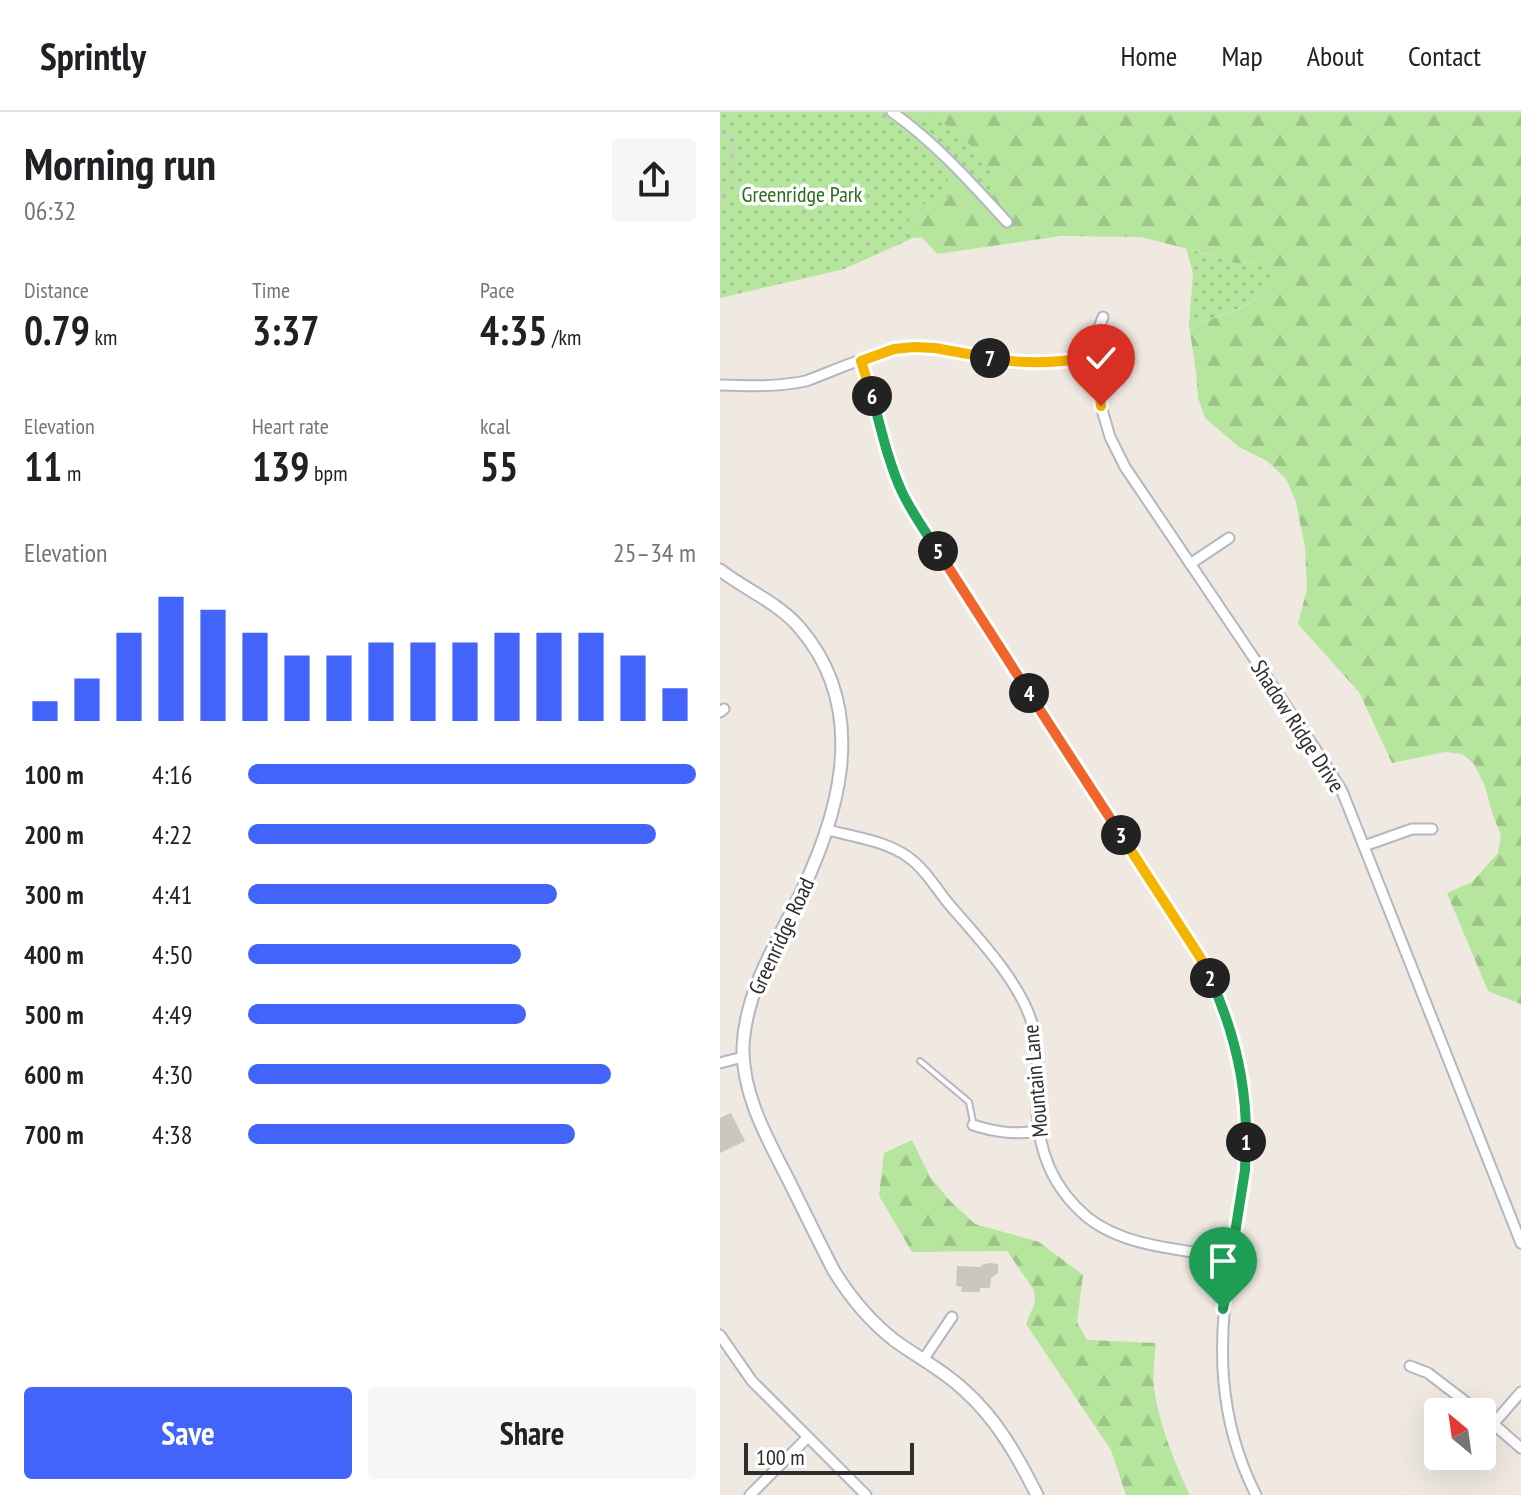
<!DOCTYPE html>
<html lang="en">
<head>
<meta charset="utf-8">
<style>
  body { margin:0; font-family:"PT Sans Narrow",sans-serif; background:#f6f6f6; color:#202124; height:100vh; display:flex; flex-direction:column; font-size:30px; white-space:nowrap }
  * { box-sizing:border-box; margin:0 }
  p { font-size:26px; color:#757577 }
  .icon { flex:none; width:44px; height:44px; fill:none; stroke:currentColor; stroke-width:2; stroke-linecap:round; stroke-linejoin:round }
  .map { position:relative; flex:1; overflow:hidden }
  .drawer { display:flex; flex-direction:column; background:#fff; width:720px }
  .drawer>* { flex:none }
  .needle { width:52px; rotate:331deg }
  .fabs { position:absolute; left:704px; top:1286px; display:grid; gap:16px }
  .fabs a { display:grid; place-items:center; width:72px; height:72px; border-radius:8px; background:#fff; box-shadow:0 8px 32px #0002; font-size:40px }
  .scale { position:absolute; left:24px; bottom:20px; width:170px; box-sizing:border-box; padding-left:8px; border:4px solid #2e2e2e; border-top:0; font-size:22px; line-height:28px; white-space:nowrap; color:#2e2e2e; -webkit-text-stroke:6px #fff; paint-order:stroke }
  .pin { position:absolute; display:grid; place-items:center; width:68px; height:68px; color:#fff; margin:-82px -34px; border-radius:50% 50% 50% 0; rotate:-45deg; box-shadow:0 0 8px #0007 }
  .pin .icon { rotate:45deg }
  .km { position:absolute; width:40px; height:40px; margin:-20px; border-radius:50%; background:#222; color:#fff; font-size:22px; line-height:40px; text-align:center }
  .round { display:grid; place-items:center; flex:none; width:84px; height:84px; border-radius:8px; background:#f6f6f6 }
  .summary { display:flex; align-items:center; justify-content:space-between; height:136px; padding:0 24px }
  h1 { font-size:44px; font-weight:700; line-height:60px }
  .figures { display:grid; grid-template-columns:repeat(3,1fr); gap:12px; height:136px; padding:8px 24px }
  .figures div { display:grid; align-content:center }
  .figures b { font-size:40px; font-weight:700 }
  .figures small { font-size:22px; font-weight:400 }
  .figures p { font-size:22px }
  .chart { height:224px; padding:16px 24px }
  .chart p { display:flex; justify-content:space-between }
  .chart svg { width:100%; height:144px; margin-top:8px; stroke:#4264fb; stroke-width:6 }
  .action { display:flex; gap:16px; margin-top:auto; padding:16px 24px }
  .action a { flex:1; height:92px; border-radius:8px; background:#4264fb; color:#fff; font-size:32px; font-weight:700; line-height:92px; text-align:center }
  .action a+a { background:#f6f6f6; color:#202124 }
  ul { padding:0 24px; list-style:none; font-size:26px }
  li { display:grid; grid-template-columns:128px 96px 1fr; align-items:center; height:60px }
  li i { height:20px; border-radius:10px; background:#4264fb }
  header { display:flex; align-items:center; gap:48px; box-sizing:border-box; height:112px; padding:0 40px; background:#fff; border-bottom:2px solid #e0e0e0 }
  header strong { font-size:38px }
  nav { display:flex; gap:44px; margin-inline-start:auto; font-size:28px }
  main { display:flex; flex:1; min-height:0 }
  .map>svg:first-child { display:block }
  .grass { fill:url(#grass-dots) }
  .forest { fill:url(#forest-firs) }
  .building { fill:#cbc7bf }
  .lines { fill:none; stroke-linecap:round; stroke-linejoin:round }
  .service-casing { stroke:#b4b7c1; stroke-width:8 }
  .minor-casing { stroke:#b4b7c1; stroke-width:13 }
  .tertiary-casing { stroke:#b4b7c1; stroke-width:15 }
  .path { stroke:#c9c9c9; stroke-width:2; stroke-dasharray:6 4; stroke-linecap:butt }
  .service { stroke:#fff; stroke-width:4 }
  .minor { stroke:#fff; stroke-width:9 }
  .tertiary { stroke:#fff; stroke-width:11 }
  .split-1-casing { stroke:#fff; stroke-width:16 }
  .split-2-casing { stroke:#fff; stroke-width:16 }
  .split-3-casing { stroke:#fff; stroke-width:16 }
  .split-4-casing { stroke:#fff; stroke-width:16 }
  .split-5-casing { stroke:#fff; stroke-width:16 }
  .split-6-casing { stroke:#fff; stroke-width:16 }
  .split-7-casing { stroke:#fff; stroke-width:16 }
  .split-8-casing { stroke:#fff; stroke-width:16 }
  .split-1 { stroke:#22a559; stroke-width:10 }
  .split-2 { stroke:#22a559; stroke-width:10 }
  .split-3 { stroke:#f5b400; stroke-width:10 }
  .split-4 { stroke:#f0652b; stroke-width:10 }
  .split-5 { stroke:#f0652b; stroke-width:10 }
  .split-6 { stroke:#22a559; stroke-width:10 }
  .split-7 { stroke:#f5b400; stroke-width:10 }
  .split-8 { stroke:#f5b400; stroke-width:10 }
  .labels { text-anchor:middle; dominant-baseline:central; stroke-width:7; stroke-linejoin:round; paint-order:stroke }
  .park-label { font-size:22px; fill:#2c6e1b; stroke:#fff }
  .street-label { font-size:22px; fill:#2e2e2e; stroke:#fff }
</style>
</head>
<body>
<header>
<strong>Sprintly</strong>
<nav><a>Home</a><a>Map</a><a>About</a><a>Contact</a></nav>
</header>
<main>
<section class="drawer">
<div class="summary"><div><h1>Morning run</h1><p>06:32</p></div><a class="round"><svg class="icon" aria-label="share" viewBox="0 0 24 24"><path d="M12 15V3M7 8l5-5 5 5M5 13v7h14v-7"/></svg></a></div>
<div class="figures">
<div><p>Distance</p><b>0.79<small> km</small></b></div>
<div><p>Time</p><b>3:37</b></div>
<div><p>Pace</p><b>4:35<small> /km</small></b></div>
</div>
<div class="figures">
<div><p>Elevation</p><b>11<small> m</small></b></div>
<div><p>Heart rate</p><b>139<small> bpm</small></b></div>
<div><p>kcal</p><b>55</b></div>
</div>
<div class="chart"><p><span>Elevation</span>25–34 m</p>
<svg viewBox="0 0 160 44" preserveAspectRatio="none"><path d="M5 44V38M15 44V31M25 44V17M35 44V6M45 44V10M55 44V17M65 44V24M75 44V24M85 44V20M95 44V20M105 44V20M115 44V17M125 44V17M135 44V17M145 44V24M155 44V34"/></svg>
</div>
<ul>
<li><b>100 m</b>4:16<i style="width:100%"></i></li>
<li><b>200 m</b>4:22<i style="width:91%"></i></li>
<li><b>300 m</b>4:41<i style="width:69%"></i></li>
<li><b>400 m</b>4:50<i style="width:61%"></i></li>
<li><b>500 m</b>4:49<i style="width:62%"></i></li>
<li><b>600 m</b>4:30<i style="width:81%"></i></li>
<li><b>700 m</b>4:38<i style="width:73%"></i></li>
</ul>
<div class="action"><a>Save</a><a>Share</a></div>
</section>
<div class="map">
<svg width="801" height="1383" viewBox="0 0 801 1383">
  <defs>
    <pattern id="grass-dots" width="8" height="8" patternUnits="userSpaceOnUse" patternTransform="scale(2)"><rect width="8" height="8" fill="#b6e59e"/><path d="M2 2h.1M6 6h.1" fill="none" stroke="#9dc588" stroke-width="1.8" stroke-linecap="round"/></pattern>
    <pattern id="forest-firs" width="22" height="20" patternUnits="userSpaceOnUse" patternTransform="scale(2)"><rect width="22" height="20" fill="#b6e59e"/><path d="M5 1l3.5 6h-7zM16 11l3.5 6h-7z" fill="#9dc588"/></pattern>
  </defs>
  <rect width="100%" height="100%" fill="#efe9e1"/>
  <path class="grass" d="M0,0H235L299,65L231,123L193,126L124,157L0,186Z
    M466,136L515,151L541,152L552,162C550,168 548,175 544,179C526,198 494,206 469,213L473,161Z"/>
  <path class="forest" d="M183,0H801V892L768,879L727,781L752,770L778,741L781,723L772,701L765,674L754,652L742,642L725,640L672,651L639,580L578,512L587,477L585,435L576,390L566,367L547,349L519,335L485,306L478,286L476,260L469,213C494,206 526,199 544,179C548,175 550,167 551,162L541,152L515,151L484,141L421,125L341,124L217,142L198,121L188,107L199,94L228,84V59L243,64L257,79L276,82C275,47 241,24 215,5L196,7L181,5Z
    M192,1028L210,1065L231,1090L255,1112L319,1130L363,1163L357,1210L367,1228L436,1231C435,1245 432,1261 434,1275C438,1308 455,1353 470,1383H406L391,1338L306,1212L315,1190L314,1178L287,1139L192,1140L159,1084L164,1041Z"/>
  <path class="building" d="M11,1001L25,1029L0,1041V1006Z
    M269,1151L278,1152V1161L271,1166L270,1176H260V1180H241L242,1175L236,1174L237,1154L261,1155V1153Z"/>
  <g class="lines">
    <defs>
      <path id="service" d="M200,949L249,990L253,1010"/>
      <path id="minor" d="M172,0C216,31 251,71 287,110
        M383,205L377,221L376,244L381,294L390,325L405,355L602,647L622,679L801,1131
        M141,249L174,359L191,397L480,845C509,901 526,962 526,1025C526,1066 517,1106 511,1146C497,1229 497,1306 536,1383
        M0,273C29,274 58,275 86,269C116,258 161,237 192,235C228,233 261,248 296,251C323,253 350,249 376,244
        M470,452L509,426
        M0,600L4,597
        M108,718C135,725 166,729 188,745C204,756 216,776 228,791C257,825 302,871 313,915C319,939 317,963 317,987C316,1034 330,1074 367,1105C405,1136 464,1137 511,1146
        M644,734L692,717H712
        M0,951L23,945
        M253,1013C275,1020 294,1023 318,1019
        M0,1223L32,1269L146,1383
        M203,1248L232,1205
        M690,1254L708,1261L759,1300
        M762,1302L801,1336
        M774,1311L801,1280
        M30,1383L87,1326"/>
      <path id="tertiary" d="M0,458C26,478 57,490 79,515C153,600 118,710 72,799C50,842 25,886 23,935C22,982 47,1026 68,1067C83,1097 98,1128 114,1159C130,1185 150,1209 174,1228C197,1245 223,1258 244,1278C276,1306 298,1345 317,1383"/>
    </defs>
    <use href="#service" class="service-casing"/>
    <use href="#minor" class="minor-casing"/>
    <use href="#tertiary" class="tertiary-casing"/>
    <path class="path" d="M0,22H8L13,26C15,47 7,71 0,91"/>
    <use href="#service" class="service"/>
    <use href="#minor" class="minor"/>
    <use href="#tertiary" class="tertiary"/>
  </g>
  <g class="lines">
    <defs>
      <path id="split-1" d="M503,1197L525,1058L526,1030"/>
      <path id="split-2" d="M490,866C514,918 527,973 526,1030"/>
      <path id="split-3" d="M401,723L480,845L490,866"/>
      <path id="split-4" d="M309,581L401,723"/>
      <path id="split-5" d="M218,439L309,581"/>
      <path id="split-6" d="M152,284C161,316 168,350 182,380C192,401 205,419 218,439"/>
      <path id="split-7" d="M152,284L141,249L174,237L194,235L215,236L270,246"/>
      <path id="split-8" d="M270,246C306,253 341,251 376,244L381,294"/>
    </defs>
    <use href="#split-1" class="split-1-casing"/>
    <use href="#split-2" class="split-2-casing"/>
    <use href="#split-3" class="split-3-casing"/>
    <use href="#split-4" class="split-4-casing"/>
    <use href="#split-5" class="split-5-casing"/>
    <use href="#split-6" class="split-6-casing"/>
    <use href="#split-7" class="split-7-casing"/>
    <use href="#split-8" class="split-8-casing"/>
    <use href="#split-1" class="split-1"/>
    <use href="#split-2" class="split-2"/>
    <use href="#split-3" class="split-3"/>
    <use href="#split-4" class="split-4"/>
    <use href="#split-5" class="split-5"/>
    <use href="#split-6" class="split-6"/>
    <use href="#split-7" class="split-7"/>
    <use href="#split-8" class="split-8"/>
  </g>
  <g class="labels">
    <g class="park-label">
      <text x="82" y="82">Greenridge Park</text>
    </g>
    <g class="street-label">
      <text transform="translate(578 614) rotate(57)">Shadow Ridge Drive</text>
      <text transform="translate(61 824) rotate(-65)">Greenridge Road</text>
      <text transform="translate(315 969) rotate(-95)">Mountain Lane</text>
    </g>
  </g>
</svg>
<div class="fabs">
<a><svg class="needle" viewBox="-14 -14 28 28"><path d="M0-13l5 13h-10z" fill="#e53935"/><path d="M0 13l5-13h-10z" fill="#757577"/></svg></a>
</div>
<div class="scale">100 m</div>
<div class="pin" style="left:503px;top:1197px;background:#1e9e55"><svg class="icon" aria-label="arrive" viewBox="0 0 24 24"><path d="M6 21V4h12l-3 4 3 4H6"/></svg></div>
<div class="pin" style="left:381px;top:294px;background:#d93025"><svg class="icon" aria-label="check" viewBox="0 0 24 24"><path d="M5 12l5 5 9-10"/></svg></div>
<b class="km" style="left:526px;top:1030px">1</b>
<b class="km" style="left:490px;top:866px">2</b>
<b class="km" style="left:401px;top:723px">3</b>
<b class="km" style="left:309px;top:581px">4</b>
<b class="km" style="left:218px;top:439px">5</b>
<b class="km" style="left:152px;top:284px">6</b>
<b class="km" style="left:270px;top:246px">7</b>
</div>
</main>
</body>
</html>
